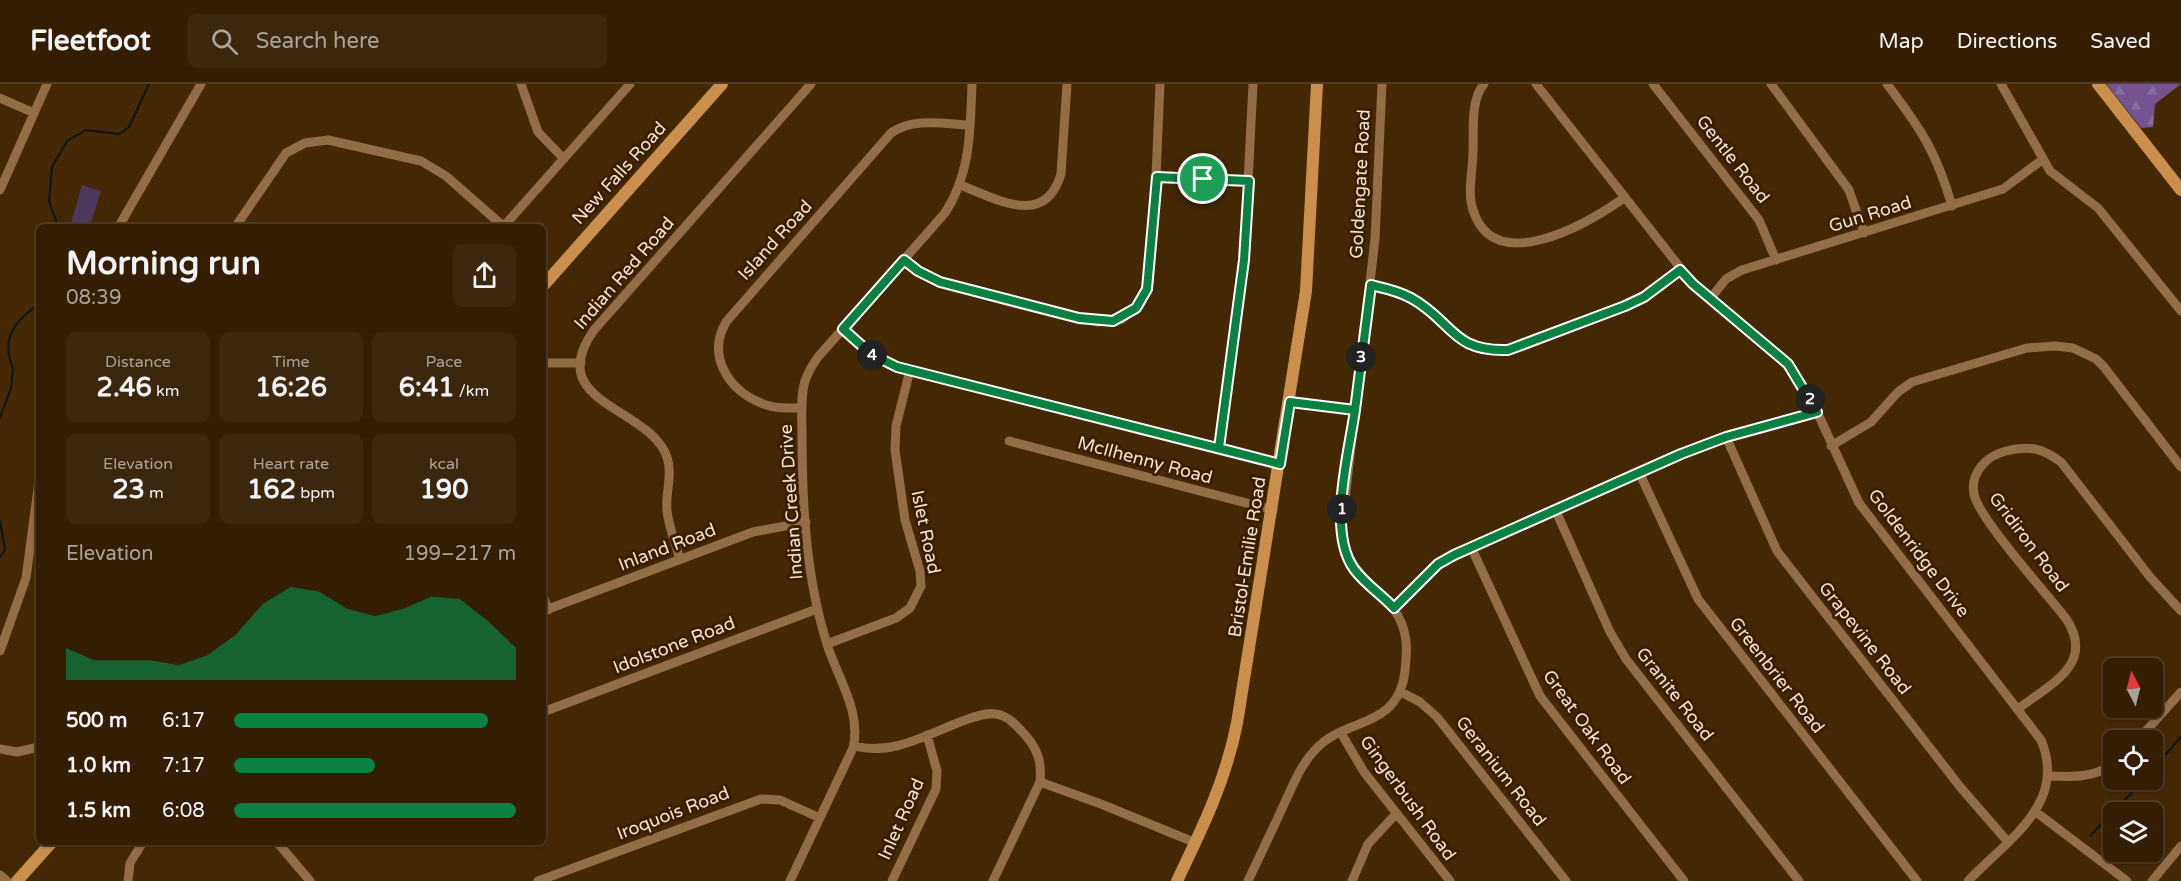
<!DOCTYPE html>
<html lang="en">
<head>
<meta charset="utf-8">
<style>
  body { margin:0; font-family:"Varela Round",sans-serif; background:#3b270d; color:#f1f3f6; height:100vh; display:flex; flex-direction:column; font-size:22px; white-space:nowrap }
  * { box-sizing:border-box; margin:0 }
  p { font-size:20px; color:#a9a29a }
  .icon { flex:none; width:33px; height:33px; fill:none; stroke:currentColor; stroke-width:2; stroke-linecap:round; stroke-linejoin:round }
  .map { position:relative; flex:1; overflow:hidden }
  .sheet { position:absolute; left:36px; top:140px; width:510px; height:621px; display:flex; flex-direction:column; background:#331e03; border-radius:9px; box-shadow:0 2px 4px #0004,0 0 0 2px #4e3c25 }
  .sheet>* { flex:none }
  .needle { width:39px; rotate:353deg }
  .buttons { position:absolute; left:2103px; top:574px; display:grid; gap:12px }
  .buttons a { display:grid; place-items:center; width:60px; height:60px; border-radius:9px; background:#331e03; box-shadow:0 2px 4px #0004,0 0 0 2px #4e3c25; font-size:30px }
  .pin { position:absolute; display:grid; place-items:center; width:51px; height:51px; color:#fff; margin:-26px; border:3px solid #fff; border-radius:50%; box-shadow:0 2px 6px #0007 }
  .km { position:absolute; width:30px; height:30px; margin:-15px; border-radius:50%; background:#222; color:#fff; font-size:16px; line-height:30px; text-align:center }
  .round { display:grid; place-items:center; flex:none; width:63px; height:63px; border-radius:9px; background:#3b270d }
  .headline { display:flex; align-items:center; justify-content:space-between; height:102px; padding:0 30px }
  h1 { font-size:33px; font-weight:700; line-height:45px }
  .metrics { display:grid; grid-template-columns:repeat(3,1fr); gap:9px; height:102px; padding:6px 30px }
  .metrics div { display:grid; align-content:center; border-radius:9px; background:#3b270d; text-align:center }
  .metrics b { font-size:26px; font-weight:700 }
  .metrics small { font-size:16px; font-weight:400 }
  .metrics p { font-size:16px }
  .chart { height:168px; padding:12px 30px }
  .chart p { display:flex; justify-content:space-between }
  .chart svg { width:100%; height:108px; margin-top:6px; fill:#0b8043; opacity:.7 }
  ul { padding:0 30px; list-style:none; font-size:20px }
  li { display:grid; grid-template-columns:96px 72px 1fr; align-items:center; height:45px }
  li i { height:15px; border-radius:8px; background:#0b8043 }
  header { display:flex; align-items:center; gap:36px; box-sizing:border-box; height:84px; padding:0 30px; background:#331e03; border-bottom:2px solid #4e3c25 }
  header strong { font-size:28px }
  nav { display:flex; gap:33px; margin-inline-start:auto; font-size:21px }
  .search { width:420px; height:54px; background:#3b270d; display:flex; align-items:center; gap:15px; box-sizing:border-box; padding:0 21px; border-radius:9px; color:#a9a29a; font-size:22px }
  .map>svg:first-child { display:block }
  .grass { fill:#4b385c }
  .forest { fill:url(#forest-firs) }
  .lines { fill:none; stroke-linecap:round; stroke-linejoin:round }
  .stream { stroke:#081615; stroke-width:2 }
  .street { stroke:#926d46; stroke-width:9 }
  .secondary { stroke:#ca8f4d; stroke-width:12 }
  .route-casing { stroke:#fff; stroke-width:12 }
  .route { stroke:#0b8043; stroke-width:8 }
  .labels { text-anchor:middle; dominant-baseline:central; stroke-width:6; stroke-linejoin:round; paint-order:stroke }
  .street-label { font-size:18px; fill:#f3e1cf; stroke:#391e00 }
</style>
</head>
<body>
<header>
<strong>Fleetfoot</strong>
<div class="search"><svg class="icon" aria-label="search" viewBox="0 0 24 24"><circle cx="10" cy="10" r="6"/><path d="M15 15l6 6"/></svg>Search here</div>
<nav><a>Map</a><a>Directions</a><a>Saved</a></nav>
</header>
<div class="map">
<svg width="2181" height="797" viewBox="0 0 2181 797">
  <defs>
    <pattern id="forest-firs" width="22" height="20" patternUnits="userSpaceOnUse" patternTransform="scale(1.5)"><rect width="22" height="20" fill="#735390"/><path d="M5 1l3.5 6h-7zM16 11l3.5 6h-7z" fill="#876b9f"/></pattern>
  </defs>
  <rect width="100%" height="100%" fill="#442804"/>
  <path class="grass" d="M82,101L101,107L90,142L71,139Z"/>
  <path class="forest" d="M2106,0H2181L2155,20L2153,43L2141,44Z"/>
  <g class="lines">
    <path class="stream" d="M58,142L49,117L52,83L67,57L86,46L119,50L129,43L149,0
      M0,334L11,304L13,284C0,254 16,236 39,220
      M0,437L5,466L0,473
      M2152,686L2181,653
      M2090,752L2144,696"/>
    <path class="street" d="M521,0L538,48L564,75
      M1484,0C1470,16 1474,47 1473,67C1473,85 1467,108 1473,126C1494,194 1587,140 1624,114
      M1536,0L1693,200L1788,280L1813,319L1859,419L2041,656C2068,720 2007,756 1968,797
      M1653,0L1759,136L1776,176
      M1771,0L1849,106L1864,149
      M1887,0C1921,45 1936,67 1952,122
      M2001,0L2050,87L2098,124L2181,227
      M0,14L34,29
      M1157,93L1249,97
      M960,101C995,114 1045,145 1061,90L1067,0
      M0,106L47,0
      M119,142L201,0
      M236,142L286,69L305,59L328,56L421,77L446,92L503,142
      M504,142L630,0
      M904,176L930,194L966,205L1097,238L1122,235L1140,219L1149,198L1154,139L1160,0
      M1371,201C1384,204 1399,207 1411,214C1453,237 1451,267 1508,266L1625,222L1644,213L1680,186
      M1710,215L1726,195L1742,186L2003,105L2042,76
      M843,245L871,270L897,283L1280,380
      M543,279H581
      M1290,318L1355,326
      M802,324C789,324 774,325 761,319C727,305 707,271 726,238L891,49C913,33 945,40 970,41
      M1726,353L1777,467L1961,704L2008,758
      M1009,357L1273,426
      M1831,362L1871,338L1898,308L1912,298L2027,264L2055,262L2073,264L2096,275L2104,283L2181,383
      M1219,364L1244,176L1253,0
      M1639,388L1698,515L1917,797
      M1555,425L1610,548L1626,575L1799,797
      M1471,463L1540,612L1684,797
      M680,476C676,460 669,444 667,427C665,409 673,391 667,373C649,322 542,320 594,246L811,0
      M543,511L548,526
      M1393,524L1438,480L1454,471L1681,370L1726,353L1817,328
      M543,527L753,448L806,438
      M827,560L896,534L910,524L921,502L920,487L905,436L895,366L896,342L910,286
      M0,567L26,494L39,397
      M1401,608L1420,618L1437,633L1566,797
      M2018,625C2050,600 2095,581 2067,536C2049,512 1978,434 1974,410C1970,389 1986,372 2006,367C2029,361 2042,364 2061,378L2150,493L2181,527
      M543,628L817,525
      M1341,649L1364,688L1450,797
      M2137,657L2181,608
      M854,662C891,672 926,651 960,638C971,634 985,628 996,630C1009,632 1017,642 1026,652C1038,666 1042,679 1040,698L993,797
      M0,665L17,668L39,663
      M2049,692C2073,693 2093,694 2114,680
      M1040,698L1101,720L1196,759
      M2036,728L2127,797
      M277,758L310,797
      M0,791L7,797
      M128,797L130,779L143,758
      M538,797L761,715L780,716L820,734
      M790,797L853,664C862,628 837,593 827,560C806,494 802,420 802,351C802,334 800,314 805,297C808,288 813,280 818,273L945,129C971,89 970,47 972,0
      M892,797L936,705L937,687L927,651
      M1248,797C1260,771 1273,745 1285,718C1293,701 1301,681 1314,667C1344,632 1398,647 1405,587C1406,575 1408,563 1405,551C1397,508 1350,501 1341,449L1375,155L1382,0
      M1352,797L1368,760L1396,730
      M2152,797L2181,762"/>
    <path class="secondary" d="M2098,0L2181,106
      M543,202L722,0
      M17,797L52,758
      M1177,797C1202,745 1226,696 1237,639L1306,207L1317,0"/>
  </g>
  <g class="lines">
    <defs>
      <path id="route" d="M1203,95L1249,97L1244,176L1219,364L1280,380L1290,318L1355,326C1349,370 1327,447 1354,485C1365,500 1381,510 1394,524L1438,480L1454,471L1681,370L1726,353L1817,328L1788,280L1693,200L1680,186L1644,213L1625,222L1508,266C1451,268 1453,237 1411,214C1399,207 1384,204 1371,201L1355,326L1290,318L1280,380L897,283L871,270L843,245L904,176L918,187L940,198L1079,234L1113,237L1136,224L1147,205L1157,93L1203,95"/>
    </defs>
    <use href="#route" class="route-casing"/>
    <use href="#route" class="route"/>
  </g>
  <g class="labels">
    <g class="street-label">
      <text transform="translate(1733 75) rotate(52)">Gentle Road</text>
      <text transform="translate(619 89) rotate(-48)">New Falls Road</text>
      <text transform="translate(1360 100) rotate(-87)">Goldengate Road</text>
      <text transform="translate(1870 130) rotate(-17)">Gun Road</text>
      <text transform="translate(775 156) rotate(-48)">Island Road</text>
      <text transform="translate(624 189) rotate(-49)">Indian Red Road</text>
      <text transform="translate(1145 376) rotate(15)">McIlhenny Road</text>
      <text transform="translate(791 418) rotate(-94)">Indian Creek Drive</text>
      <text transform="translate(926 448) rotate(78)">Islet Road</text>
      <text transform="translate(2029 458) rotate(53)">Gridiron Road</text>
      <text transform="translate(667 463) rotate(-21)">Inland Road</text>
      <text transform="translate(1919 469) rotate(53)">Goldenridge Drive</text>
      <text transform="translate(1247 473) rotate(-81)">Bristol-Emilie Road</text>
      <text transform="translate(1865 554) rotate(52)">Grapevine Road</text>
      <text transform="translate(674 561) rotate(-21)">Idolstone Road</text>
      <text transform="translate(1777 591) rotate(52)">Greenbrier Road</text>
      <text transform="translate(1675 610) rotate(52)">Granite Road</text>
      <text transform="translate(1587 643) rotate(54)">Great Oak Road</text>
      <text transform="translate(1501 687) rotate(52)">Geranium Road</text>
      <text transform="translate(1408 714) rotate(54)">Gingerbush Road</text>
      <text transform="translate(673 729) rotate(-21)">Iroquois Road</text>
      <text transform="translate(901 735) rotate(-66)">Inlet Road</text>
    </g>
  </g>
</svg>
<div class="buttons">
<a><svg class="needle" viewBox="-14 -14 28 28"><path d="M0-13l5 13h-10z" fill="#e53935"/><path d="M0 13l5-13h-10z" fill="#a9a29a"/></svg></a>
<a><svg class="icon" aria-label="locate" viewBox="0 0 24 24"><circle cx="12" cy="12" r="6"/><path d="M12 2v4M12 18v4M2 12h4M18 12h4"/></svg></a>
<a><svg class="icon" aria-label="layers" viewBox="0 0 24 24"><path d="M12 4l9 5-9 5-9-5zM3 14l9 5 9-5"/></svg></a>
</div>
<div class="pin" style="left:1203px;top:95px;background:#1e9e55"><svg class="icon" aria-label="arrive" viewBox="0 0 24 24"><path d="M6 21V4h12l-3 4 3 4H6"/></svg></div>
<b class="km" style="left:1342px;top:425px">1</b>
<b class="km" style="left:1810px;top:315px">2</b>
<b class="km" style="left:1361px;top:273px">3</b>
<b class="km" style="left:872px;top:271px">4</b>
<section class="sheet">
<div class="headline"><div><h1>Morning run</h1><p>08:39</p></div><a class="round"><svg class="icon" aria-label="share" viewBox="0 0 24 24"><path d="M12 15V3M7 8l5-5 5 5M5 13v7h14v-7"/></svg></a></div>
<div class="metrics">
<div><p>Distance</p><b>2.46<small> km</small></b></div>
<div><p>Time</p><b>16:26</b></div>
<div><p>Pace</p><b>6:41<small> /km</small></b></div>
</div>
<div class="metrics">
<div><p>Elevation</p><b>23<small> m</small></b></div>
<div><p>Heart rate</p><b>162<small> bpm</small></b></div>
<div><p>kcal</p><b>190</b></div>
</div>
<div class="chart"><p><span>Elevation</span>199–217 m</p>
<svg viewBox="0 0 160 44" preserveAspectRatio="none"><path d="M0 44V31L10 36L20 36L30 36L40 38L50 34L60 26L70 13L80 6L90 8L100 15L110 18L120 15L130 10L140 11L150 20L160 31V44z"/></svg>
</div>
<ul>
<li><b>500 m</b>6:17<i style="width:90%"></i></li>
<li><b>1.0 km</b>7:17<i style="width:50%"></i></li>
<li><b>1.5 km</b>6:08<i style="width:100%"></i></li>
</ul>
</section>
</div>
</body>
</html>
